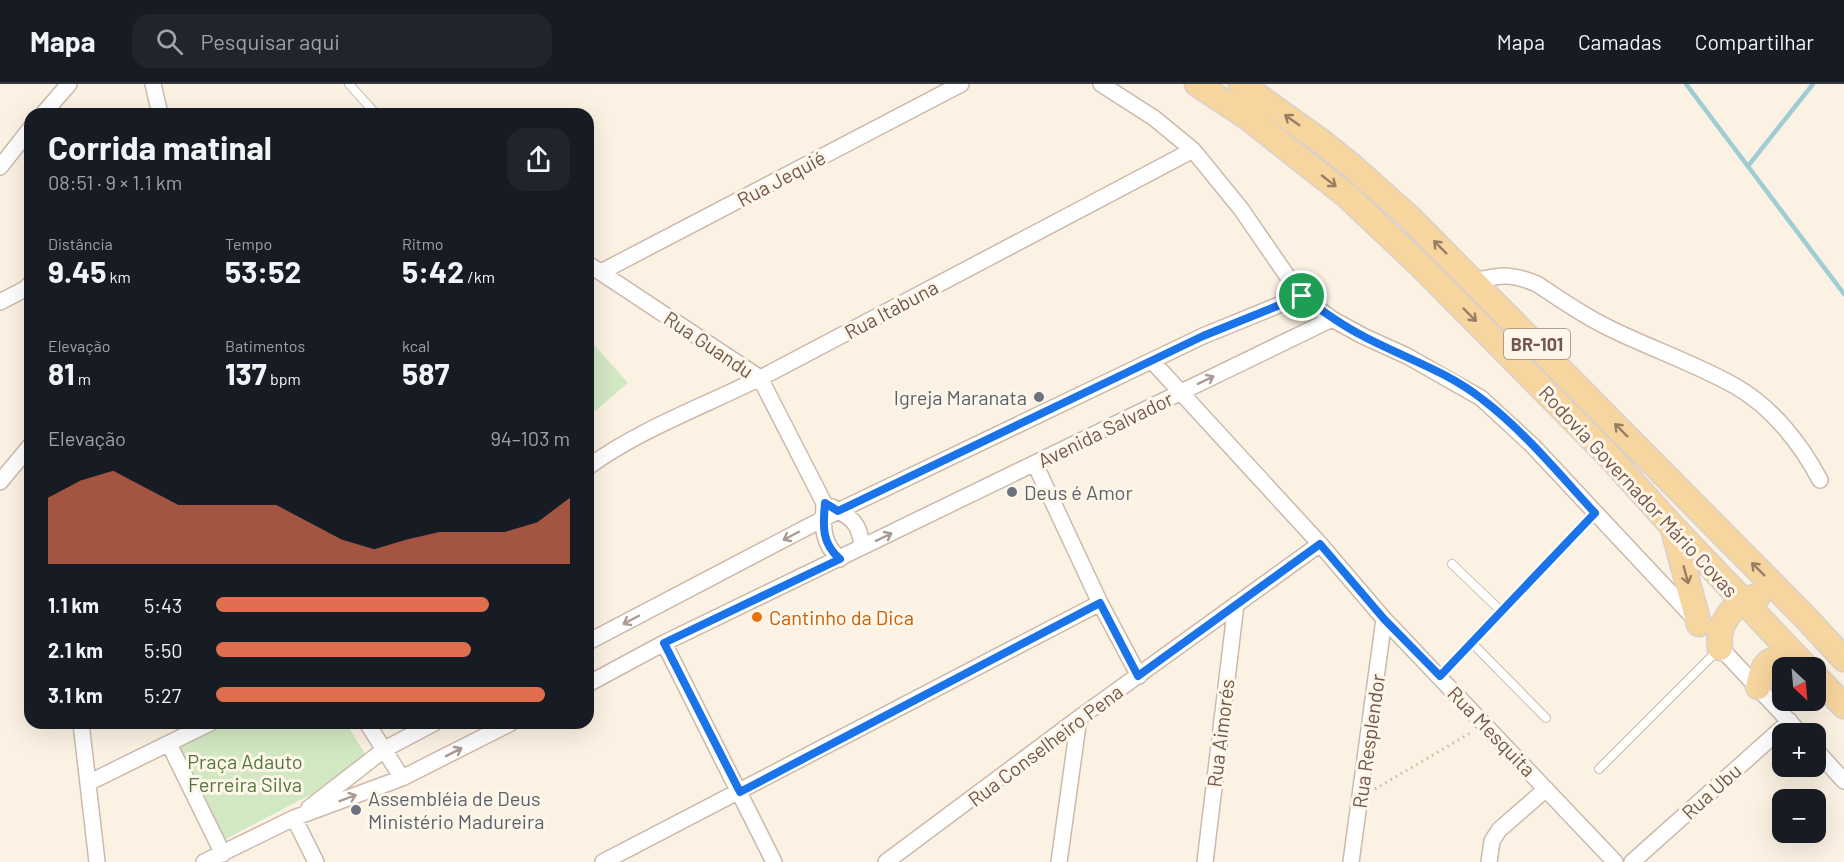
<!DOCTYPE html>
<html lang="pt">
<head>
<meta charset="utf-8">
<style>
  body { margin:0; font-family:Barlow,sans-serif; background:#20242c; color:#f1f3f6; height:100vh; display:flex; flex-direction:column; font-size:22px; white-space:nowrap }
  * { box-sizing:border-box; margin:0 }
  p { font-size:20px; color:#9ea1a6 }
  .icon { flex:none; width:33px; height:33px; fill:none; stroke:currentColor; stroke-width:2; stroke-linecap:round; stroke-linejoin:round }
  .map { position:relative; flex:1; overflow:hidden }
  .side { position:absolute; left:24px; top:24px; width:570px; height:621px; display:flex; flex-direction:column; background:#171b24; border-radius:18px; box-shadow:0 6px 24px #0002 }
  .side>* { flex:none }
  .needle { width:39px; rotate:154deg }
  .tools { position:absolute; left:1772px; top:573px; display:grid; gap:12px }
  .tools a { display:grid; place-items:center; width:54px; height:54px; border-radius:12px; background:#171b24; box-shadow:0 6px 24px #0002; font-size:30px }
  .pin { position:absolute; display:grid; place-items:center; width:51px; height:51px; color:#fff; margin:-26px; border:3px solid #fff; border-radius:50%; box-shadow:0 2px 6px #0007 }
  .round { display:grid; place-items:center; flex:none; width:63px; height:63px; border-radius:18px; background:#20242c }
  .summary { display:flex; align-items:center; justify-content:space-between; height:102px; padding:0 24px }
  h1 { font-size:33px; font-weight:700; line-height:45px }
  .figures { display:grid; grid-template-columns:repeat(3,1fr); gap:9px; height:102px; padding:6px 24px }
  .figures div { display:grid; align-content:center }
  .figures b { font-size:30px; font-weight:700 }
  .figures small { font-size:16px; font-weight:400 }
  .figures p { font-size:16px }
  .chart { height:168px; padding:12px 24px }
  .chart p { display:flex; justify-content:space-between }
  .chart svg { width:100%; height:108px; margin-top:6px; fill:#df6e4e; opacity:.7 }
  ul { padding:0 24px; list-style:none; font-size:20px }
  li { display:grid; grid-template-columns:96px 72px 1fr; align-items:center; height:45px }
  li i { height:15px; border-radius:8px; background:#df6e4e }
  header { display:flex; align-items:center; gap:36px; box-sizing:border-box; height:84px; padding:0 30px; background:#171b24; border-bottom:2px solid #363941 }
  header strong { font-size:28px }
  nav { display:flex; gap:33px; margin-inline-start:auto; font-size:21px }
  .search { width:420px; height:54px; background:#20242c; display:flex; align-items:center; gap:15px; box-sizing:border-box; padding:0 21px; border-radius:18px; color:#9ea1a6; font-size:22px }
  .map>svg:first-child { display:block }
  .green { fill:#d2e8c3 }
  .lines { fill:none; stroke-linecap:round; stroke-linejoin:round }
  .stream { stroke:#a0cdd4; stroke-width:4.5 }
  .lane-casing { stroke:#ccb9ab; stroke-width:10 }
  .street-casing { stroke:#ccb9ab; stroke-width:18 }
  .primary-casing { stroke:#d8d0cd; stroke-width:27 }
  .path { stroke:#d3b4a0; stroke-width:3; stroke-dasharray:1.5 4.5; stroke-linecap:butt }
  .lane { stroke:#fff; stroke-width:8 }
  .street { stroke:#fff; stroke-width:15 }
  .primary { stroke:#f7d59f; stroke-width:24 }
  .oneway { stroke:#9a7e64 }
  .oneway2 { stroke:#aa9b93 }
  .route-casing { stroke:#fff; stroke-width:12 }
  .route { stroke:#1a73e8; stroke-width:8 }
  .worship-dot { fill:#6b7280; stroke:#fef6e9; stroke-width:2 }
  .food-dot { fill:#e8710a; stroke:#fef6e9; stroke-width:2 }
  .labels { text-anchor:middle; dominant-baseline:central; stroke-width:6; stroke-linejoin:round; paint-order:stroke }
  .shield { fill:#fef6e9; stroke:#9c877a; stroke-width:1.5 }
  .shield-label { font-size:18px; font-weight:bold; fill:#72584b }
  .street-label { font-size:20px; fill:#72584b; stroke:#fef6e9 }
  .worship-label { font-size:20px; fill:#5b616d; stroke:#fef6e9; text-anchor:start }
  .food-label { font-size:20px; fill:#c56008; stroke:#fef6e9; text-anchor:start }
  .park-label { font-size:20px; fill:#537743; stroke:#fef6e9 }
</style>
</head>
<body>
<header>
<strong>Mapa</strong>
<div class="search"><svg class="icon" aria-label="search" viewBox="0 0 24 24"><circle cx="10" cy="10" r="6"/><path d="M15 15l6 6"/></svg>Pesquisar aqui</div>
<nav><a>Mapa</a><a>Camadas</a><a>Compartilhar</a></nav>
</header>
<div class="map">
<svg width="1844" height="778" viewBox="0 0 1844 778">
  <rect width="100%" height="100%" fill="#fbf2e3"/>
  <path class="green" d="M588,254L628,299L588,333Z
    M216,639H346L368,675L356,687L224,756L176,661Z"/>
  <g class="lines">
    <path class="stream" d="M1686,0L1844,210
      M1748,82L1813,0"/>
    <defs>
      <path id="lane" d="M349,0L376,30
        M1452,480L1502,528
        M1472,559L1546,634
        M1440,592L1595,429
        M1599,685L1719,565"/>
      <path id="street" d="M153,0L160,30
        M1101,0L1154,34L1193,66L1241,125L1301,212L1332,235L1363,252L1407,272L1481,314L1532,361L1695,535
        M43,30L69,0
        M0,83L30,45
        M588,180L760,294L824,419C823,442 821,459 840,475
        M601,188L961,0
        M1474,197C1501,191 1511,189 1537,200C1561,216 1585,233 1611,245C1652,265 1696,280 1735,302C1772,323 1801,360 1820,396
        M0,218L25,205L30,200
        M1152,277L1320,460L1384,535L1615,778
        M1035,380L1100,519L1139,592
        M588,383C643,343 710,320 770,289C911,214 1052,140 1193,66
        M0,398L30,362
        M832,423C852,434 860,439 862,463
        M588,558L838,427L1203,252L1301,212
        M1715,558L1801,650
        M664,559L774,778
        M588,600L664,559L1332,235
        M81,639L97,778
        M367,639L402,694
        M169,660L223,770
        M1815,665L1844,697
        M88,699L210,639
        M309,724L385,665L434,639
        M294,734L316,778
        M204,778L294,734L402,694L511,639
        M603,778L1100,519
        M886,778L1079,634L1320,460
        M1059,778L1079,634
        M1205,778L1236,520
        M1351,778L1384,535
        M1489,778L1492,757L1499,746L1546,705
        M1632,778L1790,637"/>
      <path id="primary" d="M1197,0L1247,33L1347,112L1421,182L1608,371L1673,443L1807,584
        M1241,0L1322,58L1353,83L1408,132L1804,532L1844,575
        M1673,445L1699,540
        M1720,564C1716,540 1735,516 1758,512
        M1815,592L1844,622
        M1758,603C1764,575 1768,576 1795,571"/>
    </defs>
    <use href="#lane" class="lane-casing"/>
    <use href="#street" class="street-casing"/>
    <use href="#primary" class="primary-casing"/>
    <path class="path" d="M1375,705L1472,648"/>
    <use href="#lane" class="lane"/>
    <use href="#street" class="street"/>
    <use href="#primary" class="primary"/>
  </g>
  <defs><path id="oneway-shaft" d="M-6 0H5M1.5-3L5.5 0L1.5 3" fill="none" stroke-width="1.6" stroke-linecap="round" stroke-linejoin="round" transform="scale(1.5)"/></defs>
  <g class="oneway">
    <use href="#oneway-shaft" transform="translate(1292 36) rotate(-145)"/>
    <use href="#oneway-shaft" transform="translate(1329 97) rotate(38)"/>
    <use href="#oneway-shaft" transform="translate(1440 163) rotate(-135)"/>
    <use href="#oneway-shaft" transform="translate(1470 231) rotate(45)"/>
    <use href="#oneway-shaft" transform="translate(1621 346) rotate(-135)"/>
    <use href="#oneway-shaft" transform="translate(1758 485) rotate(-135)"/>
    <use href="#oneway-shaft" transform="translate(1686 491) rotate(75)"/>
  </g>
  <g class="oneway2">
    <use href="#oneway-shaft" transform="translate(1206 296) rotate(-26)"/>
    <use href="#oneway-shaft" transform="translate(791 452) rotate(152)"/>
    <use href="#oneway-shaft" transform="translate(884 453) rotate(-26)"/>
    <use href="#oneway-shaft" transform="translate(631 536) rotate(152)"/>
    <use href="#oneway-shaft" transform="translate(454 668) rotate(-27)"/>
    <use href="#oneway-shaft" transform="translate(348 714) rotate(-20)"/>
  </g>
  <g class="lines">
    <defs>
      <path id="route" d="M1302,212C1322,227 1341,241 1363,252C1402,273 1447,287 1482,315C1524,347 1559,390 1595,429L1440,592L1384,535L1320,460L1138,592L1100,519L740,708L664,559L840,475C821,459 823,441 825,419L838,427L1203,252Z"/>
    </defs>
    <use href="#route" class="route-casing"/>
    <use href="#route" class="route"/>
  </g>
  <g class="worship-dot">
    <circle cx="1039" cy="313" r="6"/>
    <circle cx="1012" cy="408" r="6"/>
    <circle cx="356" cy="726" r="6"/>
  </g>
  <circle class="food-dot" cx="757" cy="533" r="6"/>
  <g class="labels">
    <rect class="shield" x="1504" y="245" width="66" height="30" rx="4.5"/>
    <g class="shield-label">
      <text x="1537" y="260">BR-101</text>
    </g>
    <g class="street-label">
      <text transform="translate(781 94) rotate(-28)">Rua Jequié</text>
      <text transform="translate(891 225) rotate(-28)">Rua Itabuna</text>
      <text transform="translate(709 260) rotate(34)">Rua Guandu</text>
      <text transform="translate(1105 345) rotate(-26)">Avenida Salvador</text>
      <text transform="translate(1639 407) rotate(47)">Rodovia Governador Mário Covas</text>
      <text transform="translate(1492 647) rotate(46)">Rua Mesquita</text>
      <text transform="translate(1220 649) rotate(-83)">Rua Aimorés</text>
      <text transform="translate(1368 657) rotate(-82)">Rua Resplendor</text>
      <text transform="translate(1045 661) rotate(-37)">Rua Conselheiro Pena</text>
      <text transform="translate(1711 707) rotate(-42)">Rua Ubu</text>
    </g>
    <g class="worship-label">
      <text x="1027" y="313" text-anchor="end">Igreja Maranata</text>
      <text x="1024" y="408">Deus é Amor</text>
      <text x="368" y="714">Assembléia de Deus<tspan x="368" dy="23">Ministério Madureira</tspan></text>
    </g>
    <g class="food-label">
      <text x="769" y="533">Cantinho da Dica</text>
    </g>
    <g class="park-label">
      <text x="245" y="677">Praça Adauto<tspan x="245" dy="23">Ferreira Silva</tspan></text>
    </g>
  </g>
</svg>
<div class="tools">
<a><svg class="needle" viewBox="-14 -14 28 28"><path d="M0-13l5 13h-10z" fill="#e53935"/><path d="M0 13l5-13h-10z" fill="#9ea1a6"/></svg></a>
<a>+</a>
<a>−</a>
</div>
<div class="pin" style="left:1302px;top:212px;background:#1e9e55"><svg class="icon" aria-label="arrive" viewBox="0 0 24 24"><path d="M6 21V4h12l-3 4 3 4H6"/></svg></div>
<section class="side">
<div class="summary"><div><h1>Corrida matinal</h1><p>08:51 · 9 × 1.1 km</p></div><a class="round"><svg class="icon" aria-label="share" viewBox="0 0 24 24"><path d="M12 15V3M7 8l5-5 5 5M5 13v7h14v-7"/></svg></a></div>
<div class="figures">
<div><p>Distância</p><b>9.45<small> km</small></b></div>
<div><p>Tempo</p><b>53:52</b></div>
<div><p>Ritmo</p><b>5:42<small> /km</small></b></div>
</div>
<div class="figures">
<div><p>Elevação</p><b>81<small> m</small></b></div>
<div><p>Batimentos</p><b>137<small> bpm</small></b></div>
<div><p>kcal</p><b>587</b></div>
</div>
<div class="chart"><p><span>Elevação</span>94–103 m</p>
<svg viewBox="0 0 160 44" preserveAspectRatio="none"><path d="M0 44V17L10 10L20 6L30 13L40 20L50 20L60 20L70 20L80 27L90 34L100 38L110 34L120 31L130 31L140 31L150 27L160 17V44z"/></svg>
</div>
<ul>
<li><b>1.1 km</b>5:43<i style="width:77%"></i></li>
<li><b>2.1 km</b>5:50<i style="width:72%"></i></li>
<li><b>3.1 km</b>5:27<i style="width:93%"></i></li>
</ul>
</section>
</div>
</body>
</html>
